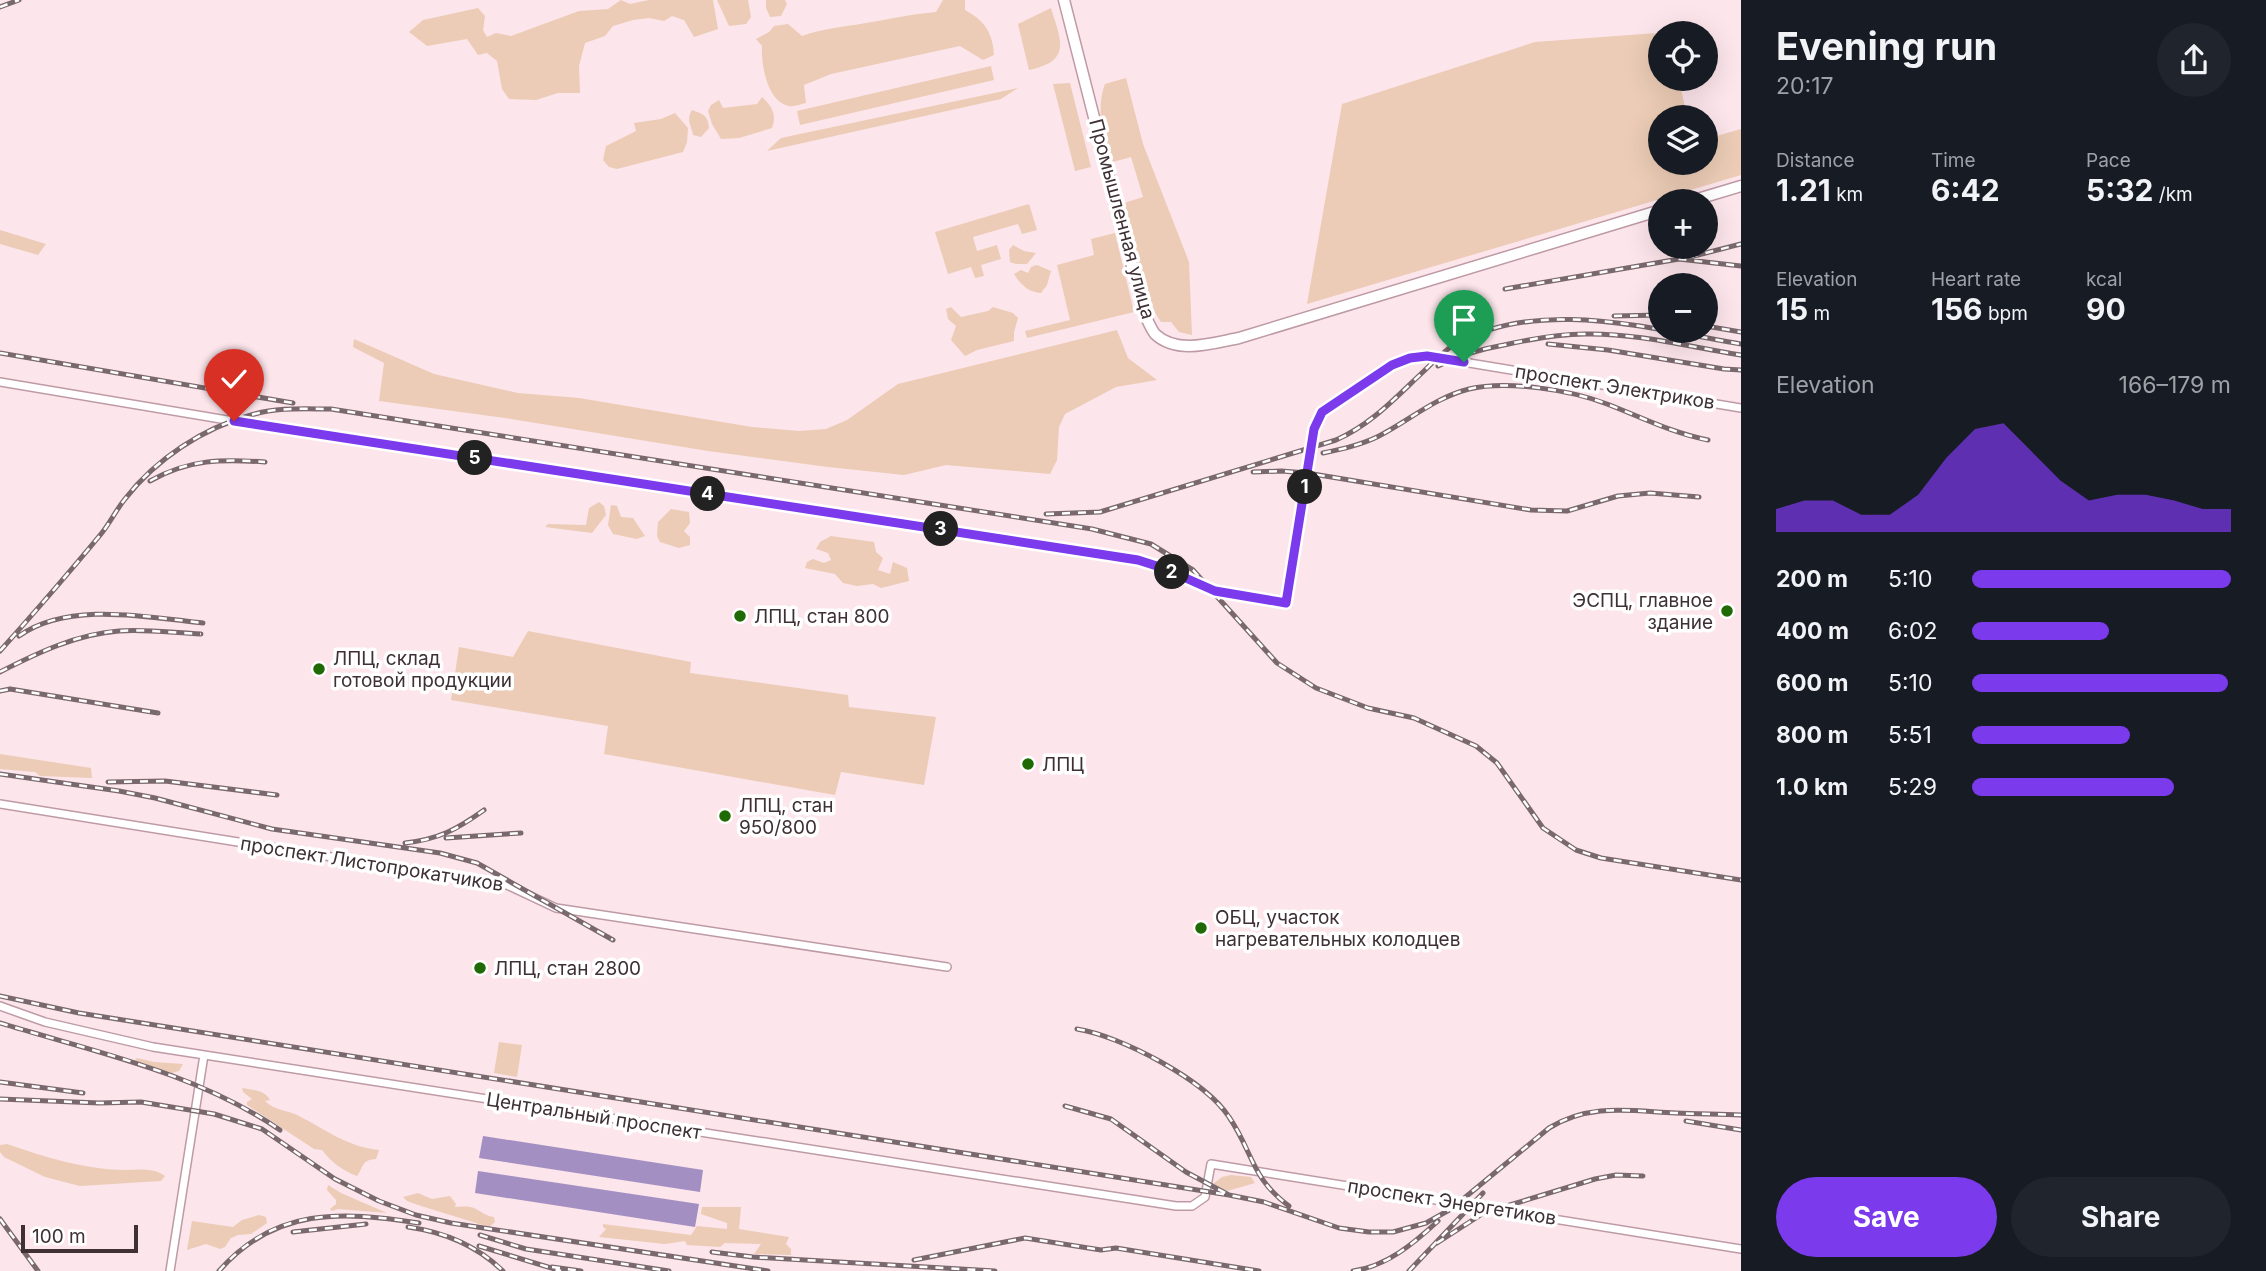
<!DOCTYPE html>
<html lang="en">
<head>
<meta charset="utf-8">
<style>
  body { margin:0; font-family:Inter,sans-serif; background:#20242c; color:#f1f3f6; height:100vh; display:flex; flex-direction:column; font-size:26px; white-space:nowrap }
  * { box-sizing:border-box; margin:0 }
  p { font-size:23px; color:#9ea1a6 }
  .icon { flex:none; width:38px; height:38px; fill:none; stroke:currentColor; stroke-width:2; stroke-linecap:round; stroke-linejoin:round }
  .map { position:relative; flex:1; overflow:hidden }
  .details { display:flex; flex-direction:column; background:#171b24; width:525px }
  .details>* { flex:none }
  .fabs { position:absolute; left:1648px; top:21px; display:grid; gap:14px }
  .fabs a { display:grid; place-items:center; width:70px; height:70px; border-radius:50%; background:#171b24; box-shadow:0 7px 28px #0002; font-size:35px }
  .scale { position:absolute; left:21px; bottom:18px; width:117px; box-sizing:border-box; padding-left:7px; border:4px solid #3e3034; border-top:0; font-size:19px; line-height:24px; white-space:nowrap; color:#3e3034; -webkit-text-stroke:5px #fff; paint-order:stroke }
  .pin { position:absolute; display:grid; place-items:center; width:60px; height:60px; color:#fff; margin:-72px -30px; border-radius:50% 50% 50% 0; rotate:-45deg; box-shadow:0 0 7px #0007 }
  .pin .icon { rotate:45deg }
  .km { position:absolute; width:35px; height:35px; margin:-18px; border-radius:50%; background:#222; color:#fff; font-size:19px; line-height:35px; text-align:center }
  .round { display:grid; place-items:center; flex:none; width:74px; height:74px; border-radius:37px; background:#20242c }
  .head { display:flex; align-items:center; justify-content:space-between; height:119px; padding:0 35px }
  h1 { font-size:38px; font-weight:700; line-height:52px }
  .stats { display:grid; grid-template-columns:repeat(3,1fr); gap:10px; height:119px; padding:7px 35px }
  .stats div { display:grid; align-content:center }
  .stats b { font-size:30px; font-weight:700 }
  .stats small { font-size:19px; font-weight:400 }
  .stats p { font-size:19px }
  .chart { height:196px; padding:14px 35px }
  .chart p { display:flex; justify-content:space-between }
  .chart svg { width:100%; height:126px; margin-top:7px; fill:#7c3aed; opacity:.7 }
  .action { display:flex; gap:14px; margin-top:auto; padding:14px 35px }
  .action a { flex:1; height:80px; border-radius:42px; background:#7c3aed; color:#fff; font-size:28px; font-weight:700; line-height:80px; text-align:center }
  .action a+a { background:#20242c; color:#f1f3f6 }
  ul { padding:0 35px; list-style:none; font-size:23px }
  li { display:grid; grid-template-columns:112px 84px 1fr; align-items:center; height:52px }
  li i { height:18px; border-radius:9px; background:#7c3aed }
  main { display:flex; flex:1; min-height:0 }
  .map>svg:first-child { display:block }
  .green { fill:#ecccb6 }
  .water { fill:#a48fc2 }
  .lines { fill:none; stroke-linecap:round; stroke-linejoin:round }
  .street-casing { stroke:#be9aa5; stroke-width:10 }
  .secondary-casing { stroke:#be9aa5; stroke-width:13 }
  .street { stroke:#fff; stroke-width:7 }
  .secondary { stroke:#fff; stroke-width:10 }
  .rail-casing { stroke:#79686d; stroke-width:5 }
  .rail { stroke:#fff; stroke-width:2.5; stroke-dasharray:8; stroke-linecap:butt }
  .route-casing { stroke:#fff; stroke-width:14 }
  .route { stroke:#7c3aed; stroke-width:9 }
  .poi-dot { fill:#206a06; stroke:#fff; stroke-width:2.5 }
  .labels { text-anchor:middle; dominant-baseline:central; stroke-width:7; stroke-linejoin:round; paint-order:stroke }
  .street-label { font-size:19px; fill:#3e3034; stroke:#fff }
  .poi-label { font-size:19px; fill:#3e3034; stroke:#fff; text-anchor:start }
</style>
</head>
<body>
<main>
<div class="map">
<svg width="1741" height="1271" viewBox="0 0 1741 1271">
  <rect width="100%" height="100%" fill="#fce5eb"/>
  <path class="green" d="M621,0L630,4L649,0H713L718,29L694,37L684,20L672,16L664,21L649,18L633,20L613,26L605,36L585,43L579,66L580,93H558L536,100L509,99L502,89L497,61L487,53L478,55L467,39L427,46L409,32L423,20L478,8L485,16L483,30L487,37L496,33L511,36L579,11L608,9Z
    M717,0H748L751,17L746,24L729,26Z
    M766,0H785L787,4L781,16L770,17L766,8Z
    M943,0H965V10C984,20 993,33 994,55L983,60L960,46L831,74L804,85L806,103C801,104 794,107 789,106C767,102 761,64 762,46L756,39L769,32L774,26L788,24L802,36C824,28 844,27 866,23C890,19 912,14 936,12Z
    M1051,8C1061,41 1072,61 1029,70L1018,24Z
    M1670,32L1661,33V79H1679L1687,117H1661V163H1706V139L1741,129V175L1307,304L1342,104L1535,42Z
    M991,66L994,80L800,125L797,111Z
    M1126,78L1143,144L1189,262L1192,335L1179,332L1171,322H1161L1144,295L1121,204L1143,197L1131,157L1113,162C1102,141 1096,106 1105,84Z
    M1070,83L1091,167L1075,171L1053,84Z
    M1018,88L1001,99L767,151L781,138Z
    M762,97C772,106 777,115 772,128L739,138L721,139L712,124L708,111L711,105L719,100L723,108L757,104Z
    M692,110C703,114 708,115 709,128L701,137L693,135C691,125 686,120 692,110Z
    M675,113L688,128L687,142L683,152L617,169L609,167L603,160L606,146L636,131L634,123L661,119Z
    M1029,204L1037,230L1022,234L1018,224L973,237L977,251L997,245L1001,259L981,265L984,276L975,278L971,267L948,274L935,232Z
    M0,230L46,244L38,255L0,244Z
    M1115,233L1134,312L1027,338L1025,331L1070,320L1057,265L1094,255L1091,239Z
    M1013,245L1024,251L1036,253L1027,264H1016L1010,262L1009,250Z
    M1037,265L1051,271L1047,285L1041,293C1029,293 1020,284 1014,274L1021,270L1028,273L1031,267Z
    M951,307L961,317L988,311L993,307L1013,313L1018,318L1014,332V341L977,350L965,356L951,340L956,326L948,319L946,309Z
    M1117,330L1128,358L1157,380L1116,387L1065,414L1059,427L1057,460L1050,474L946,465L904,475L828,467L708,451L505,418L379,401L384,363L353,347L354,339L434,374L518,393L579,398L752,427L799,431L826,429L847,420L898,384Z
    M599,502L604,506L606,515L592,533L545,527L548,524L586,525L589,508Z
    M611,505L617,506L621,517L633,518L645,536L637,539L613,534L608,525Z
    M671,509L689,512L690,523L684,531L690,537V545L679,548L660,542L657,536L658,522Z
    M831,536L874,542L876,552L883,558L878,570L890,574L893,562L907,568L909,581L881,588L873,584L857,586L843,583L835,574L805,568L807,562L813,559L824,563L831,560L828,553L816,549L820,542Z
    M528,631L691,662L690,673L848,695L849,707L936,717L924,785L841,772L835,795L604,754L608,726L451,700L459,647L513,657Z
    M0,754L91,768L92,778L40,776L35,772L0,769Z
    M499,1042L522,1045L517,1077L494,1073Z
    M137,1058L154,1062L183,1064L179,1071L172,1073L134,1061Z
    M242,1088C252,1090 265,1090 270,1100L265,1101C275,1111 288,1110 299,1116C326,1130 348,1147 379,1150L376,1159C360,1160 364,1168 357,1176C342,1170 332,1163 322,1150L314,1149L247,1105V1102L252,1099L243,1092Z
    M7,1144C45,1157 82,1169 123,1170C138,1170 153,1167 165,1176L161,1181L80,1186L45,1177L4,1157L0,1152V1145Z
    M1231,1175L1251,1177L1255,1183L1227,1191L1213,1184L1222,1177Z
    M328,1185L341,1193L387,1213L338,1209L332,1211L330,1209L336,1204V1200L327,1190Z
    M418,1193L432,1199L450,1196L456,1204L455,1207C481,1204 475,1213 494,1217L495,1222L489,1227L418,1205L407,1201L403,1197Z
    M702,1207H741L739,1229L789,1237L786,1244L791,1249V1255L754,1254L761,1244L725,1243L720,1247L687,1245L685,1241L665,1244L599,1237L606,1229L603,1227V1224L691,1235L697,1226L727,1229V1223L701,1214Z
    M259,1215L266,1217L267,1223L251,1234L238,1235L231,1238L225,1247L220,1249L206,1244L187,1250L192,1221L233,1227L242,1220Z"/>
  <path class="water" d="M483,1136L703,1170L700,1192L479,1158Z
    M478,1171L699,1204L695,1227L475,1193Z"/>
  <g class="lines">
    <defs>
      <path id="street" d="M0,382L263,426L1137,560L1163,568L1215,591L1285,603L1314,429L1322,412L1393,365L1410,358L1427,356L1741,408
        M0,804L507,885L556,908L947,967
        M0,1006L45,1022L153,1047L1176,1206H1192L1205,1197L1211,1164L1741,1249
        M170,1271L204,1055"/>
      <path id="secondary" d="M1064,0L1144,313C1147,319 1151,329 1155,334C1177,355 1213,343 1239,338L1661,210
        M1691,201L1741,186"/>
    </defs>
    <use href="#street" class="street-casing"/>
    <use href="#secondary" class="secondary-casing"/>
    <use href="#street" class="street"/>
    <use href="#secondary" class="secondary"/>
    <defs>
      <path id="rail" d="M0,7L19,0
        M1690,257L1741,244
        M1505,289L1679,259L1741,266
        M1614,316L1661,315
        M1706,326L1741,332
        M1548,344L1608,350L1724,369L1741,370
        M0,353L293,403
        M1438,366C1459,355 1481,349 1504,345C1531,339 1558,334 1585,334C1637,333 1690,347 1741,355
        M1323,453C1342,449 1361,445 1379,436C1410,420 1434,398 1469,389C1507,380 1571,390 1607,404C1641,417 1672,433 1708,440
        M1253,472L1281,471L1307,473L1531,510L1567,511L1618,496L1650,493L1699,497
        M150,481C189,459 222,459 265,462
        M1046,514L1100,512L1336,440C1372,424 1396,397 1424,371C1433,362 1442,353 1452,346C1539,296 1649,329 1741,344
        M19,636C68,601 147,617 203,623
        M0,651C34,613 68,574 101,534C110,523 116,510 125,499C156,459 203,428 251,415C277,407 305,409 331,409L1092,529L1151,544L1193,570L1277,663L1316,688L1368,708L1414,718L1476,746L1497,763L1543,828L1576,850L1601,858L1741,880
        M0,672C37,653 77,634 119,631C146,629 174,633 201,634
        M0,691L10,689L158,713
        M0,774L119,791L155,798L272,829L440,853L477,863L613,940
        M108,782L165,781L277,795
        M446,838L521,833
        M405,843C439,839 456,830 484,810
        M0,996L79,1013L1229,1195
        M0,1023C95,1052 197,1073 280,1130
        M1077,1029C1121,1036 1205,1080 1229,1117C1253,1152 1251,1178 1289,1206
        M0,1082L83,1093
        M0,1099L99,1103L141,1102L214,1114L262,1129L335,1179L379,1201L416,1215L451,1223L768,1271
        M1065,1106L1111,1119L1186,1172L1229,1195L1264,1202L1339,1228L1369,1232H1393L1426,1223L1451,1209L1549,1128C1590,1103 1630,1111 1676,1113C1697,1114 1719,1114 1741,1115
        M1686,1121L1741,1130
        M0,1219L38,1271
        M408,1227C444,1232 476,1245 503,1271
        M293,1232L366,1224
        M480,1235L526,1249L669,1271
        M1437,1243L1482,1214L1510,1205L1595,1179L1616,1175L1643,1176
        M479,1246L561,1271
        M712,1252L753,1257L995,1271
        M914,1260L1025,1238L1101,1250L1116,1248L1259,1271
        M552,1267L581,1271
        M219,1271C275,1207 342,1211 419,1223
        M1353,1271C1387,1266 1413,1244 1438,1221
        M1409,1271L1483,1193"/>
    </defs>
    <use href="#rail" class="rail-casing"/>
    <use href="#rail" class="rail"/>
  </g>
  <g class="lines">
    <defs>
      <path id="route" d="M234,421L1138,560L1163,568L1215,591L1286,603L1314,429L1322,412L1392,365L1410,358L1427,356L1464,362"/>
    </defs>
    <use href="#route" class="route-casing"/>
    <use href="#route" class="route"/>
  </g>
  <g class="poi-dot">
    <circle cx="1727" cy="611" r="7"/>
    <circle cx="740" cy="616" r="7"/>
    <circle cx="319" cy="669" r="7"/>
    <circle cx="1028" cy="764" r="7"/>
    <circle cx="725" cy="816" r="7"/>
    <circle cx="1201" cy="928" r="7"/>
    <circle cx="480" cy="968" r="7"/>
  </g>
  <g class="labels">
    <g class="street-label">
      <text transform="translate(1122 219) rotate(75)">Промышленная улица</text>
      <text transform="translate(1615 387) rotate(9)">проспект Электриков</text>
      <text transform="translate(372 864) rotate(9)">проспект Листопрокатчиков</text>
      <text transform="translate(594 1116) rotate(9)">Центральный проспект</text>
      <text transform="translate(1452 1202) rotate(9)">проспект Энергетиков</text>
    </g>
    <g class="poi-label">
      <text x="1713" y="600" text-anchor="end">ЭСПЦ, главное<tspan x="1713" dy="22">здание</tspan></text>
      <text x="754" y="616">ЛПЦ, стан 800</text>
      <text x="333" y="658">ЛПЦ, склад<tspan x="333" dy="22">готовой продукции</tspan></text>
      <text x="1042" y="764">ЛПЦ</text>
      <text x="739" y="805">ЛПЦ, стан<tspan x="739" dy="22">950/800</tspan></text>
      <text x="1215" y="917">ОБЦ, участок<tspan x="1215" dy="22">нагревательных колодцев</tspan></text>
      <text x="494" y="968">ЛПЦ, стан 2800</text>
    </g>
  </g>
</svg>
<div class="fabs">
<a><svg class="icon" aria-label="locate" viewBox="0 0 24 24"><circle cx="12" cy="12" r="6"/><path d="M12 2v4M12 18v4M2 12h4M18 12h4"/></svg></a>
<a><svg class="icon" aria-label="layers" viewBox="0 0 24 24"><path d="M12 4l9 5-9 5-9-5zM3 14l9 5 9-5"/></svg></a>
<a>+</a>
<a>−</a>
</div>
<div class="scale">100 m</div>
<div class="pin" style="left:1464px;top:362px;background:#1e9e55"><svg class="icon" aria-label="arrive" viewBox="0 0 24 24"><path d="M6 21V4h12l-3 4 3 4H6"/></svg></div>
<div class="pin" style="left:234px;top:421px;background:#d93025"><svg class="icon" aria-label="check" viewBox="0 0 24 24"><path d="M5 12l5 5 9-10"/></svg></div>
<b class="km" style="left:1305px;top:487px">1</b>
<b class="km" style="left:1172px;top:572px">2</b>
<b class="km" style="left:941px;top:529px">3</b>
<b class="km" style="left:708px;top:494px">4</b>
<b class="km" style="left:475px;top:458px">5</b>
</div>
<section class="details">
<div class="head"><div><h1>Evening run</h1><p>20:17</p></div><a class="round"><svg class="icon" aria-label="share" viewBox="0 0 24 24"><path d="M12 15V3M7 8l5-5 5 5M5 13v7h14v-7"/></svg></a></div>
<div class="stats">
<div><p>Distance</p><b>1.21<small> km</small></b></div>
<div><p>Time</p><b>6:42</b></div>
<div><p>Pace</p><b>5:32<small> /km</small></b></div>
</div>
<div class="stats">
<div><p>Elevation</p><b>15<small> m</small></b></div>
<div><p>Heart rate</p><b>156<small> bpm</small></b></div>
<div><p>kcal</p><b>90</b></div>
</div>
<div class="chart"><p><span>Elevation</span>166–179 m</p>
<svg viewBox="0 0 160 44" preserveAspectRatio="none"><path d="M0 44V36L10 33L20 33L30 38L40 38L50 31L60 18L70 8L80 6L90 16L100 26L110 33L120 31L130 31L140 33L150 36L160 36V44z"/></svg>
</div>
<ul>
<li><b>200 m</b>5:10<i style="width:100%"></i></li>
<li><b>400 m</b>6:02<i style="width:53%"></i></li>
<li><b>600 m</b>5:10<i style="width:99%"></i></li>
<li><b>800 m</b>5:51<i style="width:61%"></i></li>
<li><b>1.0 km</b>5:29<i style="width:78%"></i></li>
</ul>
<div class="action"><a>Save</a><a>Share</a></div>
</section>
</main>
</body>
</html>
